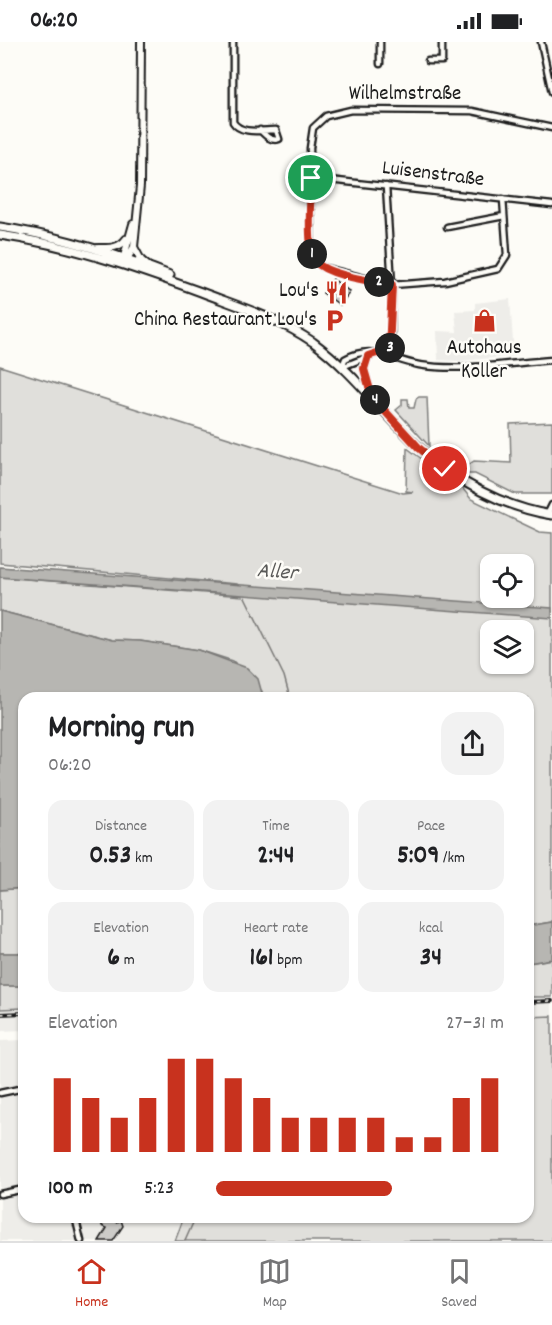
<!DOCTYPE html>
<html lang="en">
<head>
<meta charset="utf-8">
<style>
  body { margin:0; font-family:Dekko,sans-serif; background:#f2f2f2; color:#202124; height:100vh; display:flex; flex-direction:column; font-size:22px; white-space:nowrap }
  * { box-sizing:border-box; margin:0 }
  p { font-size:20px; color:#757577 }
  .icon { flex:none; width:33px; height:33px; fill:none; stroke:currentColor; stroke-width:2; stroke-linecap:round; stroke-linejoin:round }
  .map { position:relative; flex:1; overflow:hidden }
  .sheet { position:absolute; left:18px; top:650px; width:516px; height:531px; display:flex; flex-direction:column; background:#fff; border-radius:18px; box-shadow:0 2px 4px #0004 }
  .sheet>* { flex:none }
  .fabs { position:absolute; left:480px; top:512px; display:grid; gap:12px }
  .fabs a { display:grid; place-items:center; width:54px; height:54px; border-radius:12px; background:#fff; box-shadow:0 2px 4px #0004; font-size:30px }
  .pin { position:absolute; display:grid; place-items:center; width:51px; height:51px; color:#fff; margin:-26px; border:3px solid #fff; border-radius:50%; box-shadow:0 2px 6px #0007 }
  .km { position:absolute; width:30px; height:30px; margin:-15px; border-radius:50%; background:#222; color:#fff; font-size:16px; line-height:30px; text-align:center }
  .round { display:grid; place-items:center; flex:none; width:63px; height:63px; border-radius:18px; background:#f2f2f2 }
  .overview { display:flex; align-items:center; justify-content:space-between; height:102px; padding:0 30px }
  h1 { font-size:33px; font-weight:700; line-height:45px }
  .figures { display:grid; grid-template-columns:repeat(3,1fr); gap:9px; height:102px; padding:6px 30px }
  .figures div { display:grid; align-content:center; border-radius:15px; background:#f2f2f2; text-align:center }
  .figures b { font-size:26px; font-weight:700 }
  .figures small { font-size:16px; font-weight:400 }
  .figures p { font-size:16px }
  .chart { height:168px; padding:12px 30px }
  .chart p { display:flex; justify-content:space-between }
  .chart svg { width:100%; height:108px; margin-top:6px; stroke:#c8321e; stroke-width:6 }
  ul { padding:0 30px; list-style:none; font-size:20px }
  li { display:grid; grid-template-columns:96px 72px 1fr; align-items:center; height:45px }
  li i { height:15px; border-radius:8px; background:#c8321e }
  .status { display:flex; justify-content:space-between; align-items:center; height:42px; padding:0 30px; background:#fff; direction:ltr }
  .status svg { height:16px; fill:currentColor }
  .menu { display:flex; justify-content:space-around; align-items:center; height:84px; border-top:2px solid #e0e0e0; background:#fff; font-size:16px; color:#757577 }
  .menu a { display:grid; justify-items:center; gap:3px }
  .menu .active { color:#c8321e }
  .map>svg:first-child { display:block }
  .built { fill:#eeede9 }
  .green { fill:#e0dfdb; stroke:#7e7e7c; stroke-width:1.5; fill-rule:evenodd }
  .water { fill:#b7b6b2; stroke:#797876; stroke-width:1.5 }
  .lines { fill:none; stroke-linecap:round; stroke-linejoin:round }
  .stream { stroke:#797876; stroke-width:1.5 }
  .building { fill:#cccbc8; stroke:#1c1c1c; stroke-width:1.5 }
  .street-casing { stroke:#1c1c1c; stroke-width:9 }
  .secondary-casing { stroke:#1c1c1c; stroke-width:10 }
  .primary-casing { stroke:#1c1c1c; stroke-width:11 }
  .street { stroke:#fdfcf7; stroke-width:4.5 }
  .secondary { stroke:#fdfcf7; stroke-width:6 }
  .primary { stroke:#fdfcf7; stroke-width:7 }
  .rail-casing { stroke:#1c1c1c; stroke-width:4 }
  .rail { stroke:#fdfcf7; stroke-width:1.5; stroke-dasharray:4.5; stroke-linecap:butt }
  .route-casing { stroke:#fff; stroke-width:12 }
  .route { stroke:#c8321e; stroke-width:8 }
  .labels { text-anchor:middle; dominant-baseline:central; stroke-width:5; stroke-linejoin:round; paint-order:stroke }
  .street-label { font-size:21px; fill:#1c1c1c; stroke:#fdfcf7 }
  .poi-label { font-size:21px; fill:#1c1c1c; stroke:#fdfcf7; text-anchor:end }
  .water-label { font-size:22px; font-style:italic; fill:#5a5a58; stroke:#fdfcf7 }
</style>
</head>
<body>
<div class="status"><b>06:20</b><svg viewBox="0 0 49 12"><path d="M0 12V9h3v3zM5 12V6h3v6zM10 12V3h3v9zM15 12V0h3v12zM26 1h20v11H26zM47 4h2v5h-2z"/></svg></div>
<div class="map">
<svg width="552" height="1199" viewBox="0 0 552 1199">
  <rect width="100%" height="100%" fill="#fdfcf7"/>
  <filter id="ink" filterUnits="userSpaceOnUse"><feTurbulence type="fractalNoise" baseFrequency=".0167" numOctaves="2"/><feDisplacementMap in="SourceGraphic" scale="12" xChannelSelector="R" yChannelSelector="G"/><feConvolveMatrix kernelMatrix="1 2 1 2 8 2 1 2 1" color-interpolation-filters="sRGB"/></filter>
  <g filter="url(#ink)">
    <path class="built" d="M510,257L514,314L460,319L438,318L437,289L457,290L455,269L475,268V261Z
      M528,955H552V974L528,975Z
      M24,966V988L0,989V967Z
      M24,998V1174L184,1175L175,1199H0V999Z"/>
    <path class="green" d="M0,324L403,451L413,450L406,449L407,406L463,447L471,457L540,490L552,491V880L528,884V656L263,655L262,649L233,619L199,608L140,599L112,598L0,569V535L242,554L237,542L0,521ZM490,522H524V555H490ZM490,588H524V621H490Z
      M419,355H427L429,404L396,368L402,363V357H408L409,366H414L416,357Z
      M552,380V452H515L475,432H463L464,426L474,419L511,421L510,382Z
      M24,846V911H0V848Z
      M552,917V955H528V921Z
      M0,944H24V966L0,967Z
      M552,974V1199H175L184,1175L528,1174V975Z"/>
    <path class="water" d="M0,525L552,566V576L0,535Z
      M0,569L112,598L140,599L199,608L247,626L258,637L263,655L24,656V846L0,848Z
      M552,880V917L528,921V884Z
      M0,911H24V944H0Z"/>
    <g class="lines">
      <path class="stream" d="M245,555L284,634L290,656
        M185,1199L196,1174"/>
    </g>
    <path class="building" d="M333,237L350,250L340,263L323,251Z
      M100,1174H116L117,1180L121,1178L123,1184L113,1199H99L107,1186L102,1184Z"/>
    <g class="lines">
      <defs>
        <path id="street" d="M233,0V80C241,93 262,88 276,88L279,97C271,100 265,93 260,88
          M380,0V22
          M541,0L552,50
          M428,19H442V0
          M311,136L552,163
          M386,144L392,243L391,301L387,314
          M503,157L507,213L498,227L445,239L392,243L322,225L313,214L311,193L310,106L313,86L326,74L351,68L472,69L552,86
          M447,185L504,174
          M368,314L364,327L371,352
          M342,325L345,317C373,301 390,318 419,323C462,330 509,321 552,318
          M342,325L377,311
          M547,473L552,463
          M0,1051L24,1046
          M0,1152L24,1147
          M75,1174L81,1199"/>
        <path id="secondary" d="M134,205L141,218L148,224
          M98,206C109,206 119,207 126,197
          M123,218L133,182
          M126,219L134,205L140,144L141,0"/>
        <path id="primary" d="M0,185C60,194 114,211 170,233
          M0,193C70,203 135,226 201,250C240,265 278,276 313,300C354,330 383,372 420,406C456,440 503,465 552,473"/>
      </defs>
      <use href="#street" class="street-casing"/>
      <use href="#secondary" class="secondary-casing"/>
      <use href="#primary" class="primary-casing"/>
      <use href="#street" class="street"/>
      <use href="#secondary" class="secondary"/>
      <use href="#primary" class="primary"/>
      <defs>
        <path id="rail" d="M528,960L552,959
          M0,972L24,971"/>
      </defs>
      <use href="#rail" class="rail-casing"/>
      <use href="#rail" class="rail"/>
    </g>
  </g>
  <g class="lines" filter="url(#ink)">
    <defs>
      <path id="route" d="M311,136C311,154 306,208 316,220C328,234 374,239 392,243L389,309L387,314L377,311L368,314L364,327L372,355L419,406L445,427"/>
    </defs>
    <use href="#route" class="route-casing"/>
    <use href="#route" class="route"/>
  </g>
  <defs>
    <symbol id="restaurant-bare" viewBox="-9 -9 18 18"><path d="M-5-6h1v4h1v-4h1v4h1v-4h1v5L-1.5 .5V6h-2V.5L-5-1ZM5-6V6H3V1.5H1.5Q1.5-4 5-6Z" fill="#c8321e" stroke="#fdfcf7" stroke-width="2.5" paint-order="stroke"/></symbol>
    <symbol id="parking-bare" viewBox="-9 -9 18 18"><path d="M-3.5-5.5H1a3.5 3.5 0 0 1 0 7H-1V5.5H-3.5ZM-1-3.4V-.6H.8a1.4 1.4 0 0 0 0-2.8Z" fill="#c8321e" stroke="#fdfcf7" stroke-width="2.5" paint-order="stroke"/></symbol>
    <symbol id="shop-bare" viewBox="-9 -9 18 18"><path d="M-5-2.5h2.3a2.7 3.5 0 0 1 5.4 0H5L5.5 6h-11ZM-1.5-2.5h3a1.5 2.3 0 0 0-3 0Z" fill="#c8321e" stroke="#fdfcf7" stroke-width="2.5" paint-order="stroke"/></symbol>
  </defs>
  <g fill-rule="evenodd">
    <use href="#restaurant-bare" x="320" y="234" width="33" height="33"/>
    <use href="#parking-bare" x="318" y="262" width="33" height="33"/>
    <use href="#shop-bare" x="468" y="262" width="33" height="33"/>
  </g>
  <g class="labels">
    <g class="street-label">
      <text x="405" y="53">Wilhelmstraße</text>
      <text transform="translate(433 133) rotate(7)">Luisenstraße</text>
    </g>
    <g class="poi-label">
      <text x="319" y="250">Lou's</text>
      <text x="317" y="279">China Restaurant Lou's</text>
      <text x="484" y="307" text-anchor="middle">Autohaus<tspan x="484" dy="24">Koller</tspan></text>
    </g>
    <g class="water-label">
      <text transform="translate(277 531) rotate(4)">Aller</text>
    </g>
  </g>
</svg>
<div class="fabs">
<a><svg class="icon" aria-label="locate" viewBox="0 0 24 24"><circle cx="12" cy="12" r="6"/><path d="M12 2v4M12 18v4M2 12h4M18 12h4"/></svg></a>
<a><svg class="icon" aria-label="layers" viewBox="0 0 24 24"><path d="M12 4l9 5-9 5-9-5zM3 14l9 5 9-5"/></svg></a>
</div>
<div class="pin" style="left:311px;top:136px;background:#1e9e55"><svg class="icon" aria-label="arrive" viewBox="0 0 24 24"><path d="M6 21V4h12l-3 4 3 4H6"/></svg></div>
<div class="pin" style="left:445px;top:427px;background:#d93025"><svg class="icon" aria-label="check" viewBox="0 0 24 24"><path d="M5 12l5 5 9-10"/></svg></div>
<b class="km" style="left:312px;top:212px">1</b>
<b class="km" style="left:379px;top:240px">2</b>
<b class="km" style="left:390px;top:306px">3</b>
<b class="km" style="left:375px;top:358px">4</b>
<section class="sheet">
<div class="overview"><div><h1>Morning run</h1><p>06:20</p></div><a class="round"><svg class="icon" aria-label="share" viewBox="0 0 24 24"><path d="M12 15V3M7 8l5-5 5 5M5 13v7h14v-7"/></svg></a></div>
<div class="figures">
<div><p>Distance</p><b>0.53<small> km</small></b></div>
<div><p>Time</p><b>2:44</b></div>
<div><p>Pace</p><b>5:09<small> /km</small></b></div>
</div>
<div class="figures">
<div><p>Elevation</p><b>6<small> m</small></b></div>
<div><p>Heart rate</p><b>161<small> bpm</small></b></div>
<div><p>kcal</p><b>34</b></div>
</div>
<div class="chart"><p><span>Elevation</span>27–31 m</p>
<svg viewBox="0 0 160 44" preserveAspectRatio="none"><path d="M5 44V14M15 44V22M25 44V30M35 44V22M45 44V6M55 44V6M65 44V14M75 44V22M85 44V30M95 44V30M105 44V30M115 44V30M125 44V38M135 44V38M145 44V22M155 44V14"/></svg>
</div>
<ul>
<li><b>100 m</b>5:23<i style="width:61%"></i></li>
</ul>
</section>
</div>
<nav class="menu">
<a class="active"><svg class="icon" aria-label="home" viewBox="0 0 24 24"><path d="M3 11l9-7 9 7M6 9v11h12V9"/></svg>Home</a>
<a><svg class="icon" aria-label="map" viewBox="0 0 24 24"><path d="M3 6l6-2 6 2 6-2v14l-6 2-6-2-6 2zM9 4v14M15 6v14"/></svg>Map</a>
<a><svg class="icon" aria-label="saved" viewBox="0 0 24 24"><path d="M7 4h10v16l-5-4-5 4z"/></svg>Saved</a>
</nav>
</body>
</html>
